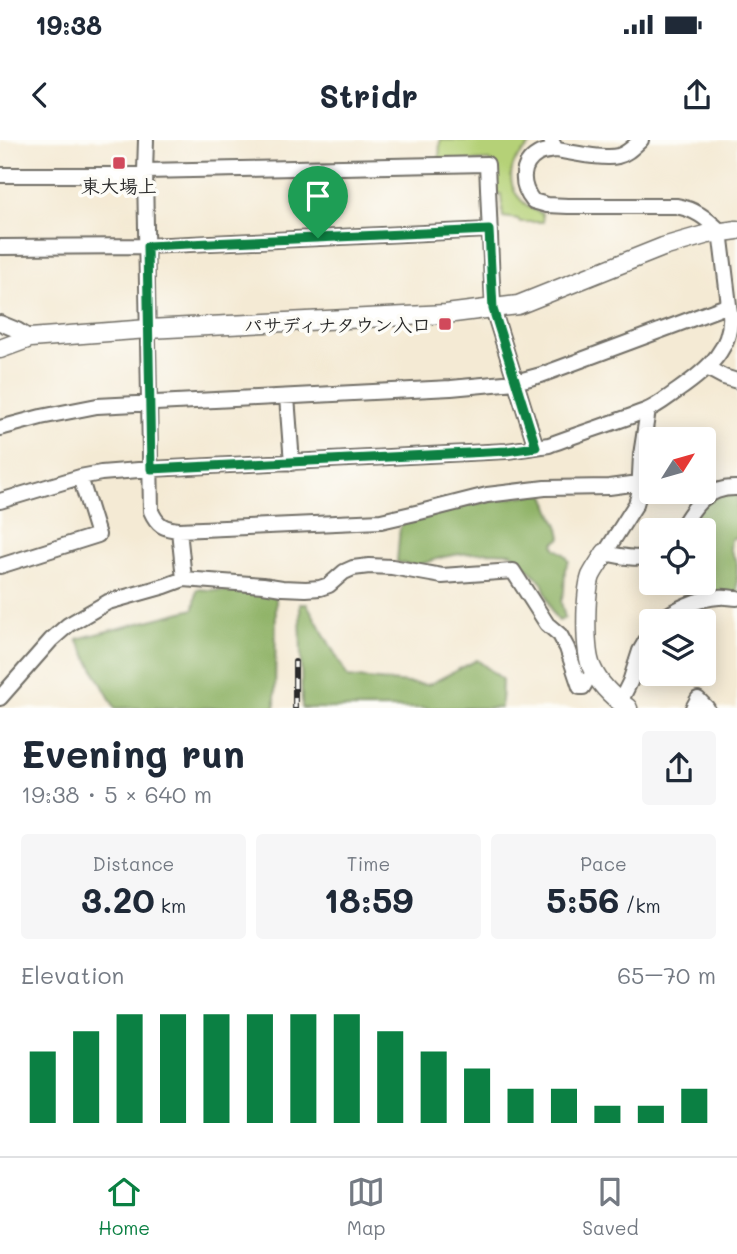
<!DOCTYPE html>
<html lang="en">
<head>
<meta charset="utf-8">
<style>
  body { margin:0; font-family:Mali,"Klee One",sans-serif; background:#f6f6f7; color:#1f2937; height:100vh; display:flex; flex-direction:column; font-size:26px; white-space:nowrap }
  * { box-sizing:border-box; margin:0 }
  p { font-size:23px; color:#747a83 }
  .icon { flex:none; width:38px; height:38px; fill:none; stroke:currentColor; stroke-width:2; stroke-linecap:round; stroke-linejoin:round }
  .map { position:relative; height:568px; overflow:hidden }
  .sheet { display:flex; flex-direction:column; background:#fff; flex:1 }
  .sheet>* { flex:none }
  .needle { width:46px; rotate:53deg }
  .fabs { position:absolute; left:639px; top:287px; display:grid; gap:14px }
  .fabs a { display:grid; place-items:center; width:77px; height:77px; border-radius:7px; background:#fff; box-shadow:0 4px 18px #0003; font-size:35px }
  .pin { position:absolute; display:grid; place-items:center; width:60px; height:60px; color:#fff; margin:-72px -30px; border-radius:50% 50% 50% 0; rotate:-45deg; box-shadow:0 0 7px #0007 }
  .pin .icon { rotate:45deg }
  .round { display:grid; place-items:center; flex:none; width:74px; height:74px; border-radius:7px; background:#f6f6f7 }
  .overview { display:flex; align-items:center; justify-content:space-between; height:119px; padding:0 21px }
  h1 { font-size:38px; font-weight:800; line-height:52px }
  .figures { display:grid; grid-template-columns:repeat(3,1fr); gap:10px; height:119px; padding:7px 21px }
  .figures div { display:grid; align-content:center; border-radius:7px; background:#f6f6f7; text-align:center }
  .figures b { font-size:35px; font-weight:800 }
  .figures small { font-size:19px; font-weight:400 }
  .figures p { font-size:19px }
  .chart { height:196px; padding:14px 21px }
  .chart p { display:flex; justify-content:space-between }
  .chart svg { width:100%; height:126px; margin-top:7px; stroke:#0b8043; stroke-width:6 }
  .status { display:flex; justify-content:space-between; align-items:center; height:49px; padding:0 35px; background:#fff; direction:ltr }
  .status svg { height:19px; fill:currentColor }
  header { display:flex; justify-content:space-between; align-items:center; height:91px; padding:0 21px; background:#fff; font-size:32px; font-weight:800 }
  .dock { display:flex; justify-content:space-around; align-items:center; height:98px; border-top:2px solid #e0e1e3; background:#fff; font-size:19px; color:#747a83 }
  .dock a { display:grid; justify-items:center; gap:4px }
  .dock .selected { color:#0b8043 }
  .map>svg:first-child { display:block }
  .green { fill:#b5d177; stroke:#707e51; stroke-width:2 }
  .forest { fill:#90b368; stroke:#5e6f4a; stroke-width:2 }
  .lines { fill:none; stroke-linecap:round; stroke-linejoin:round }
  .minor-casing { stroke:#716e66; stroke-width:18 }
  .tertiary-casing { stroke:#716e66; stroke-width:21 }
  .minor { stroke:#fff; stroke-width:14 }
  .tertiary { stroke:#fff; stroke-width:18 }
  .rail-casing { stroke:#2b2b2b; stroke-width:6 }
  .rail { stroke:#fdfcf7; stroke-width:3.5; stroke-dasharray:10; stroke-linecap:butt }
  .route-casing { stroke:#fff; stroke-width:14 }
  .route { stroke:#0b8043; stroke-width:9 }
  .poi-dot { fill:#d1495b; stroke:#fdfcf7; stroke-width:2.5 }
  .labels { text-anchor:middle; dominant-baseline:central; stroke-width:7; stroke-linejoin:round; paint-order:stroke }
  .poi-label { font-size:19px; font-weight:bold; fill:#2b2b2b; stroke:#fdfcf7 }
</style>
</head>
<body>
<div class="status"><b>19:38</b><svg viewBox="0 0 49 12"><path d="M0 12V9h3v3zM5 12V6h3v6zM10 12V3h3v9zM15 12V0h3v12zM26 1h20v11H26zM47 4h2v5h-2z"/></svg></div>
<header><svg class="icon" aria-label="back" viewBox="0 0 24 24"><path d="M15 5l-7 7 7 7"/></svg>Stridr<svg class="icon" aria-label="share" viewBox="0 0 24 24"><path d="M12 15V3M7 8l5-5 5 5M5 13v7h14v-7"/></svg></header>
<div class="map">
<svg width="737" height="568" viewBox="0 0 737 568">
  <rect width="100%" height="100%" fill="#fdfcf7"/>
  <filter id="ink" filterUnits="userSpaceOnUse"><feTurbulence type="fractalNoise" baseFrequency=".0143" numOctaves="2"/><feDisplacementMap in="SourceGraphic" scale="14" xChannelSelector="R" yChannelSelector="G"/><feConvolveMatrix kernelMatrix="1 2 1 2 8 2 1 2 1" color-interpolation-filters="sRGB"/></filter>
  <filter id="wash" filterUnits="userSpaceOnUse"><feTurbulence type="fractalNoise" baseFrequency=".00686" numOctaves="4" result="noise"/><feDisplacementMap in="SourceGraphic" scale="28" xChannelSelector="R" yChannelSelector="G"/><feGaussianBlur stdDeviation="1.57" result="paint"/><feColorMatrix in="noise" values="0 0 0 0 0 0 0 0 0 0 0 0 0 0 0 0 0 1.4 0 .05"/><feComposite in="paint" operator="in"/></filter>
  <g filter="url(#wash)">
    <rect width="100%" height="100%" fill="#f4ead4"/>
    <path class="green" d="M440,0H535C529,8 516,16 513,26C505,49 523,66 542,74L543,82H520L518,79L503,77L501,54H493L490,20L439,23Z"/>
    <path class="forest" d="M535,354L545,355C548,361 549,367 552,373C557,385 559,383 561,398L554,403L555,408L564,414L569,421L565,429L564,451L561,462L565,478L559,481L553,474L542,442L512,413L489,412L460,414L443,417L416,426L397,422L400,387L404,382L415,381L454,367Z
      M737,354V397L731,399L730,409L737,423V454L706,457L696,453L693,443H704V390H694L691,384L702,363L722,355Z
      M197,449L276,455L275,568H115L77,499L194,469Z
      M300,464H307L348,537L428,545L477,520L502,539L501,568H302Z"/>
  </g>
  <g filter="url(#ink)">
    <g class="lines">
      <defs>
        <path id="minor" d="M146,0L145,31L151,371C157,385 164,389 179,390L381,381L420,372L487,355L545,348L609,347L639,343
          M551,0L556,10C571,12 604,20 618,16C627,14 634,6 641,0
          M145,31L487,24L493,169L536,307
          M0,35H145
          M0,107L147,106L489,90
          M0,183L17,190L30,198
          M709,229L724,237L737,241
          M287,257L292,323
          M648,270L641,315L639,354L636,364L605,413C621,416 635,420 651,416
          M0,288L41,277L97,266L451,248L515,242L541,235L729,165
          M0,361L80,337L101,333L151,329L507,311L549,305C581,293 613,283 645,271C656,267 667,258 677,251C706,231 737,207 729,165L720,91C706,78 695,69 676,66H568L547,65L533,61C521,46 519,25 538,14C543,11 551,11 556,10
          M179,390L184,439
          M680,390C694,366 706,347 737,348
          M0,426L98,395L80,337
          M659,481C675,469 699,458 719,457C725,456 731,458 737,458
          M0,558L51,500L68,485L108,462L165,446L184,439L263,445L282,448L306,449L320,448L329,445L344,432L353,428L369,426L392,427L442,436L513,431L547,484L560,495L567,508L580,547H583L587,540L595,535
          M620,562L630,542L640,511L651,492
          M693,568L698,559L707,568"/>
        <path id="tertiary" d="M0,209L30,198L148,189L446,174L518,165L663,107L708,94L737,90
          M605,413C601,420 595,428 591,436C585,453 584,512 592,528C599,544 614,558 628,568"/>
      </defs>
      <use href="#minor" class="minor-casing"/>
      <use href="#tertiary" class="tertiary-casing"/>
      <use href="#minor" class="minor"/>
      <use href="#tertiary" class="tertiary"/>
      <defs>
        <path id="rail" d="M295,568V522"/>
      </defs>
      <use href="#rail" class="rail-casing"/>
      <use href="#rail" class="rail"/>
    </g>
  </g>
  <g class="lines" filter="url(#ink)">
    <defs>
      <path id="route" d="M489,90L493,169L536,307L507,311L151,329L147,106Z"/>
    </defs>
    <use href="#route" class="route-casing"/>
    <use href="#route" class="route"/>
  </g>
  <g class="poi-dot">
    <rect x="112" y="16" width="14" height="14" rx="3.5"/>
    <rect x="438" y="177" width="14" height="14" rx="3.5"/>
  </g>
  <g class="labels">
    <g class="poi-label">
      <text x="119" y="45">東大場上</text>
      <text x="431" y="184" text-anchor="end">パサディナタウン入口</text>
    </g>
  </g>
</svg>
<div class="fabs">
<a><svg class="needle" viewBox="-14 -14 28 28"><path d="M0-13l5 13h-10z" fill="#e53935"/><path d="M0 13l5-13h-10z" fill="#747a83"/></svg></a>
<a><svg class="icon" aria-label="locate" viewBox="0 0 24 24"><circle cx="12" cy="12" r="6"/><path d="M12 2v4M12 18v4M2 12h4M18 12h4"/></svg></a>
<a><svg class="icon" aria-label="layers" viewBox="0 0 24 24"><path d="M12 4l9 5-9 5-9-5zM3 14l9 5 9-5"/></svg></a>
</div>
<div class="pin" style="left:318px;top:98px;background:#1e9e55"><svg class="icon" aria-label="arrive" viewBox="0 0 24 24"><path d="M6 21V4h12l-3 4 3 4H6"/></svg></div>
</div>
<section class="sheet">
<div class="overview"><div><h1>Evening run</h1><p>19:38 · 5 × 640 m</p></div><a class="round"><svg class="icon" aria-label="share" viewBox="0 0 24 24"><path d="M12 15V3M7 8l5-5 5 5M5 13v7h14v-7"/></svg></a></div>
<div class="figures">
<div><p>Distance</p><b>3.20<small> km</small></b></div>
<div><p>Time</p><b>18:59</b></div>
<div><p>Pace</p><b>5:56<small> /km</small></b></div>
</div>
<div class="chart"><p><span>Elevation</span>65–70 m</p>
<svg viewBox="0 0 160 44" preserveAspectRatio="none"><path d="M5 44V19M15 44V12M25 44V6M35 44V6M45 44V6M55 44V6M65 44V6M75 44V6M85 44V12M95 44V19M105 44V25M115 44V32M125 44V32M135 44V38M145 44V38M155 44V32"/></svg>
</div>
</section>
<nav class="dock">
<a class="selected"><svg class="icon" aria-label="home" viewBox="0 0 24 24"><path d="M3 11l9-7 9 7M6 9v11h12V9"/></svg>Home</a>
<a><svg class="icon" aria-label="map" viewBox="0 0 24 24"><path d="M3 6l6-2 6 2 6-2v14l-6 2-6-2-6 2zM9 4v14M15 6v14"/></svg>Map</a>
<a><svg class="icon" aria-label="saved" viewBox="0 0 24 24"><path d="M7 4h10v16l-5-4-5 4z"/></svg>Saved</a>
</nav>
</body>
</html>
